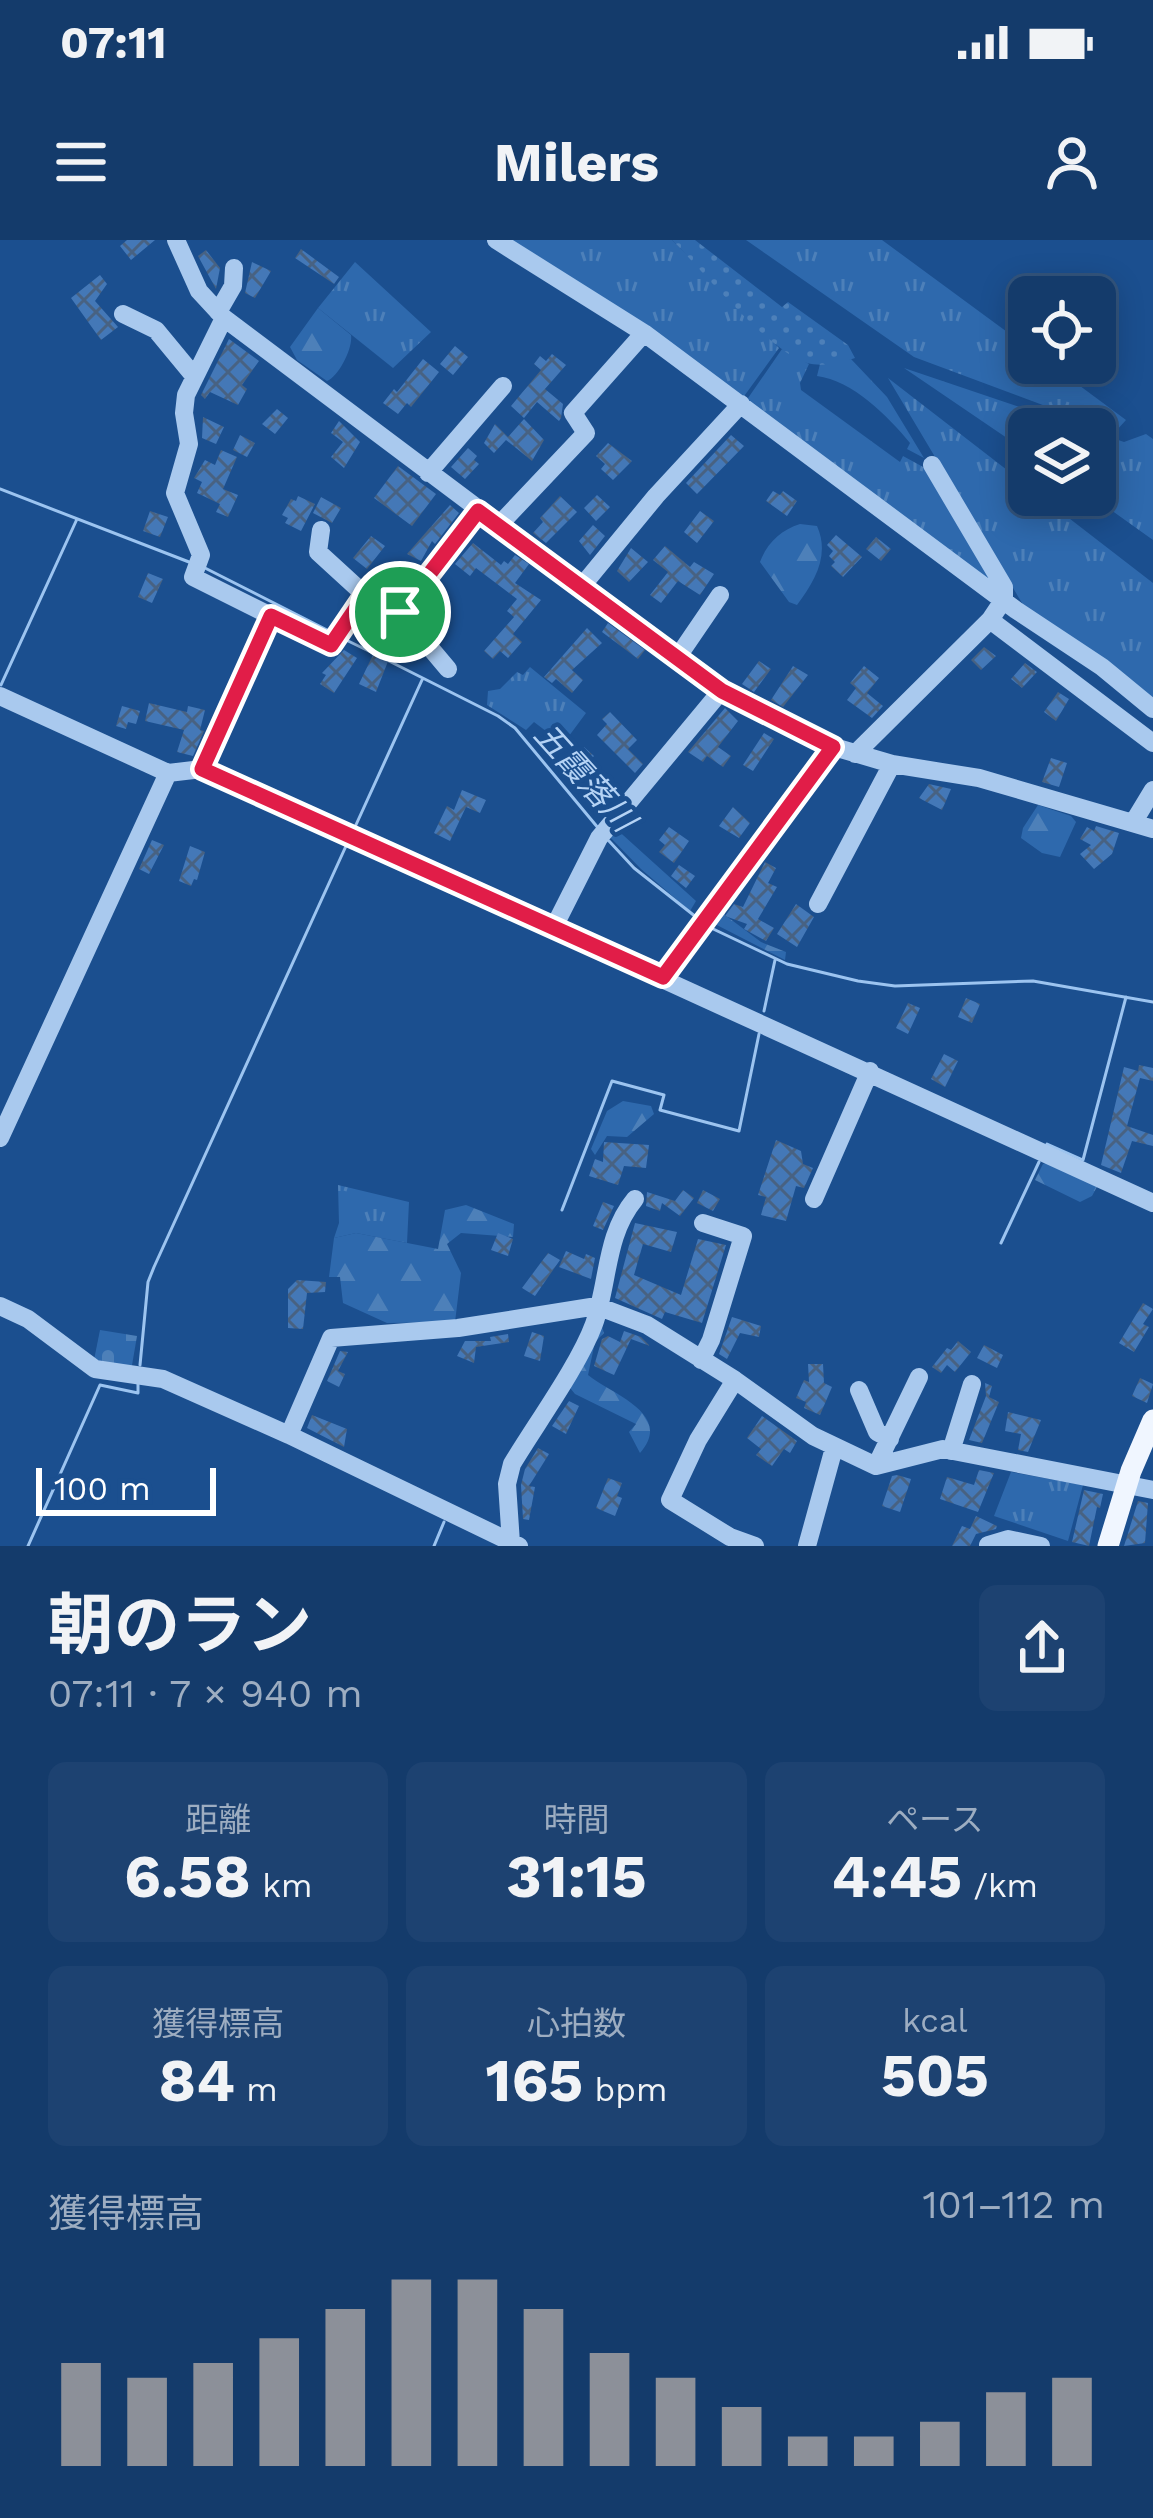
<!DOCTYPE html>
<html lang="ja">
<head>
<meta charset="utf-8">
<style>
  body { margin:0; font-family:"Work Sans","Noto Sans JP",sans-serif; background:#1d4271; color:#f1f3f6; height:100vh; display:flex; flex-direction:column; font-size:45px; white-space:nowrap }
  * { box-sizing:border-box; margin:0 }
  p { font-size:39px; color:#9dadc1 }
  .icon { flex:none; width:66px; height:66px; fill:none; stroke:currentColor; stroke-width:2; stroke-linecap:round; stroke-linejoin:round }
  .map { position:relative; height:1306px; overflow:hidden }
  .panel { display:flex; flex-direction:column; background:#143b6b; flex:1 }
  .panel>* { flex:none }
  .fabs { position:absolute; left:1008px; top:36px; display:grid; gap:24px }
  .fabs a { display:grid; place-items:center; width:108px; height:108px; border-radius:18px; background:#143b6b; box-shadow:0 6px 30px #0003,0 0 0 3px #33557e; font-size:60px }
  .scale { position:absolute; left:36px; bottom:30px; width:180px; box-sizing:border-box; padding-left:12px; border:6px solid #fff; border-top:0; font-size:33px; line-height:42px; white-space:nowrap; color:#fff; -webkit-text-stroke:9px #1b4f8f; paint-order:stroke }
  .pin { position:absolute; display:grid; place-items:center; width:102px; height:102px; color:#fff; margin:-51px; border:6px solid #fff; border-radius:50%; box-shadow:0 3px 12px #0007 }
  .round { display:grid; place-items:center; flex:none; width:126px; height:126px; border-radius:18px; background:#1d4271 }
  .summary { display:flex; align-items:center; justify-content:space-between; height:204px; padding:0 48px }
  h1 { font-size:66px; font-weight:700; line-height:90px }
  .metrics { display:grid; grid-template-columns:repeat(3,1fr); gap:18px; height:204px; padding:12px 48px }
  .metrics div { display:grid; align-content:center; border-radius:18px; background:#1d4271; text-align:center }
  .metrics b { font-size:60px; font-weight:700 }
  .metrics small { font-size:33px; font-weight:400 }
  .metrics p { font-size:33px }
  .chart { height:336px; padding:24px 48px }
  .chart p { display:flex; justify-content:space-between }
  .chart svg { width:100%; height:216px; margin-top:12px; stroke:#8c9099; stroke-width:6 }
  .status { display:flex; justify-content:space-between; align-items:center; height:84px; padding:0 60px; background:#143b6b; direction:ltr }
  .status svg { height:33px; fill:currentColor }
  header { display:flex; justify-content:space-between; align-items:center; height:156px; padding:0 48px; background:#143b6b; font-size:54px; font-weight:700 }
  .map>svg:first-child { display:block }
  .grass { fill:url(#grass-tufts) }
  .forest { fill:url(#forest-firs) }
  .cemetery { fill:url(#cemetery-stones) }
  .park { fill:url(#park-dots) }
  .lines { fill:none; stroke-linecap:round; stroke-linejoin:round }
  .stream { stroke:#9cc4f0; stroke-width:3 }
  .building { fill:url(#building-cross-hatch) }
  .minor { stroke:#a9c9ee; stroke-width:18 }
  .major { stroke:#f0f6ff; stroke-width:21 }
  .route-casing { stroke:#fff; stroke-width:24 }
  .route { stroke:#e11d48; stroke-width:15 }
  .labels { text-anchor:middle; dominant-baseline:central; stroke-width:9; stroke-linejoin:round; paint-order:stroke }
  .water-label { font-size:33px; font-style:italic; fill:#b5d3f5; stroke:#1b4f8f }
</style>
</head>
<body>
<div class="status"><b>07:11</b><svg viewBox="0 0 49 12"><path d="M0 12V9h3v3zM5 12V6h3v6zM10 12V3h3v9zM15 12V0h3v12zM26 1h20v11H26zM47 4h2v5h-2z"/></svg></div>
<header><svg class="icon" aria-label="menu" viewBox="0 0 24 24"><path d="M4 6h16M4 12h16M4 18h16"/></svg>Milers<svg class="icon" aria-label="person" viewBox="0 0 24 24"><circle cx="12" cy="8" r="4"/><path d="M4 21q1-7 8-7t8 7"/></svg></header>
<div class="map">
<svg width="1153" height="1306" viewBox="0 0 1153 1306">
  <defs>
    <pattern id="grass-tufts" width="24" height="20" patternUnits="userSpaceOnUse" patternTransform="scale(3)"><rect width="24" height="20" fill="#2e69ad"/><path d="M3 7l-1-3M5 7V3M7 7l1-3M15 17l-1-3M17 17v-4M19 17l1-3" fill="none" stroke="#4d80b9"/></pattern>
    <pattern id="forest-firs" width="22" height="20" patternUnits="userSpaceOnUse" patternTransform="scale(3)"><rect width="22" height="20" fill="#2e69ad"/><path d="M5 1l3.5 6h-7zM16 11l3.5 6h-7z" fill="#4d80b9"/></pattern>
    <pattern id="cemetery-stones" width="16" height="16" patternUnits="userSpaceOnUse" patternTransform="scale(3)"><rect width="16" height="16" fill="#2e69ad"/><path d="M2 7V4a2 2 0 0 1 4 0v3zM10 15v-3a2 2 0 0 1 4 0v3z" fill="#4d80b9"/></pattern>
    <pattern id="park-dots" width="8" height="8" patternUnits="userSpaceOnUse" patternTransform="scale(3)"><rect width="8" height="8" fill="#2e69ad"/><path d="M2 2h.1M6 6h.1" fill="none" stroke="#4d80b9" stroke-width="1.8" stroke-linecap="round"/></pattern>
    <pattern id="building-cross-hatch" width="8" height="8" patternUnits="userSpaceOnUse" patternTransform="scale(3)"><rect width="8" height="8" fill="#4478b7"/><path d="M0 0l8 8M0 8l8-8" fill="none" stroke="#486282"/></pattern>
  </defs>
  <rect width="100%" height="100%" fill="#1b4f8f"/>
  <path class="grass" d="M508,0H672L779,108L742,159Z
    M746,0H882L1029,108V123H1049L1126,180L1115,192L914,117Z
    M355,22L431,92L393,128L318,68Z
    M782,109L809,124L800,143L801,150L900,222L903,216L925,228L1000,348L746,161Z
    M851,119L887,157L924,218L907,209L910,203C889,177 852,140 817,136L820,124Z
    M904,128L1085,189H1029V213Z
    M888,138L1029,247V255H1039L1153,343V461L1025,368Z
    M1095,192L1124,202L1146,194L1153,199V300L1090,255H1095Z
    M530,427L586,473L563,504L534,482L526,490L487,465L488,451L500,449L517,432L523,435Z
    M338,945L409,962L407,1003L356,993L334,998L339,983Z
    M1011,1232L1083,1245L1068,1301L994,1276Z"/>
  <path class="forest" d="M318,68L351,95C353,108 339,136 327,141L297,120L290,107Z
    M800,284L817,286C830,315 815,341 797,365L789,362L760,322C767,303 781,290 800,284Z
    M1038,565L1071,576L1076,582L1060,617L1042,613L1021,598L1023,588Z
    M613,586L696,661L690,671L641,629L607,594Z
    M750,626L757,629L725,669V675L761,702L786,712L785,720L709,681Z
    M623,861L651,866L654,874L627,897L607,896L595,915L591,909L607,871Z
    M1050,922L1098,945L1092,956L1080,962L1035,940L1043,924Z
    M466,965L514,984L513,997L461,993L447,1004L461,1033L455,1082L387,1083L343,1063L340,1037H329L334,998L356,993L438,1009L445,970Z
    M602,1087L604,1093L595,1102L588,1135C613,1155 674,1174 640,1213L629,1192L636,1184L575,1154L566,1143Z"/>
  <path class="cemetery" d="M100,1090L137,1096L131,1131L94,1120Z"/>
  <path class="park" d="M672,0H695L782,67L788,62L848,105L855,118C841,123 822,127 807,123C768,111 703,31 672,0Z"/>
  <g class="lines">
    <path class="stream" d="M0,249L189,322
      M203,327L329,391
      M342,398L377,415
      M385,419L498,476L515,488L599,589
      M1,445L77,279
      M355,587L422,440
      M609,601L634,628L696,677
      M709,687L787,724L858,741L895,746L1033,741L1153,762
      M764,771L775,720
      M1047,904L1083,920L1126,757
      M562,970L612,841L664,855L660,870L739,891L759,794
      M1001,1003L1039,922
      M140,1125L148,1042L154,1027L346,606
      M28,1306L100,1145L138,1153V1144
      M434,1306L444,1282"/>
  </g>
  <path class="building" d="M127,0H155L131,20L120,6Z
    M301,9L339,37L334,44L295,18Z
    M206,10L220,28L216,49L198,16Z
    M252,22L271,31L255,58L245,53Z
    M100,35L107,44L95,61L118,87L101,100L71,58Z
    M229,99L259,121L242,145L247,149L238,165L210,152L205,159L201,155Z
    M455,106L468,117L453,135L440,124Z
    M552,114L566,125L545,149L563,164L561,178L559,181L537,162L524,178L511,166L541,130L534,124L540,116L546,121Z
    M423,119L439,132L411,167L407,163L398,174L383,163L394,149L397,152Z
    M277,169L288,178L275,194L262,184Z
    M203,177L224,187L216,204L202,198Z
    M524,179L544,200L532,221L506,200L494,213L484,203L495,184L508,197Z
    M339,181L360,202L344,228L331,217L343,202L331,193Z
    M240,195L255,203L247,217L233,210Z
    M731,195L744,206L697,254L686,243Z
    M608,203L632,221L613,240L601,229L605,224L596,216Z
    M468,208L477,216L474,220L479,224L465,239L451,227Z
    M221,210L237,217L223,249L238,255L228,277L216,272L220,264L197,253L202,242L194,238L205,220L215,225Z
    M398,226L436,254L412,286L374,258Z
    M773,251L780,255L783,251L797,261L787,276L766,261Z
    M597,255L610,267L596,281L584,268Z
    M298,256L315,264L301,291L285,283L288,278L282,275L291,259L296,261Z
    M560,256L577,272L546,303L533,293L543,282L540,278Z
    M321,257L341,268L332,283L313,273Z
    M450,265L459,273L435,304L432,301L421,321L407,314Z
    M150,271L168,277L160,297L143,291Z
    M700,271L714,281L697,303L684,292Z
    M593,285L605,296L590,315L579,301Z
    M836,295L862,317L843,337L831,326L835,322L829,316L833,311L827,305Z
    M371,296L385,306L367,329L353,318Z
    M876,297L891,309L881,321L866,309Z
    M473,303L501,325L504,321L508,324L515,315L529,324L515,343L541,360L513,394L522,402L508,418L500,411L493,419L484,411L514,377L507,371L517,359L476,328L470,336L455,324Z
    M665,306L690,327L694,322L714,334L700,355L678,341L661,363L650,355L668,332L653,320Z
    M631,308L648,322L629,342L617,331Z
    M148,333L163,339L152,363L138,357Z
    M427,359L443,376L431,388L417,372Z
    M369,373L382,382L367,402L355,395Z
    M608,383L645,410L638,419L602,392Z
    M587,388L602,403L572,430L583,440L572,453L556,439L552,443L544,437Z
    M380,400L394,406L376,452L359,444Z
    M984,407L996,416L981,430L971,420Z
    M344,410L357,418L334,453L320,444L326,435L322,433Z
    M759,421L771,429L754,452L742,444Z
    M1025,423L1037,432L1022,448L1011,439Z
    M793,426L808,435L783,467L771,460Z
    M864,426L879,438L867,453L883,466L872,478L847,460L856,448L850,443Z
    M1058,452L1069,459L1056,481L1044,472Z
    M149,463L187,472L188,466L205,470L200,490L204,491L193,516L177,512L184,490L145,481Z
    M122,466L140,471L136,484L128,482L126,489L116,486Z
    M725,468L738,481L718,507L731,516L723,527L707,516L703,522L688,512Z
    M610,472L637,500L628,509L643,524L635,533L597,495L607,484L602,479Z
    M764,493L774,499L753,531L743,525Z
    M584,507L594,516L578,534L571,522Z
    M1051,518L1067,523L1059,547L1042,542Z
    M929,544L951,549L942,570L919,558Z
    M462,550L486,560L480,573L466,567L450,601L434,593L447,566L454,570Z
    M733,567L750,583L739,598L719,586Z
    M1096,586L1119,593L1112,614L1094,629L1080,614L1091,605L1080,599L1087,587L1094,591Z
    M669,587L689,601L674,623L659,612L665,605L659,600Z
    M152,600L164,605L149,634L139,629Z
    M190,606L205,612L197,640L194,639L191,646L179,641Z
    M765,622L776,628L768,643L777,647L758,679L774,688L766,701L744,689L747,684L725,676L734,664L743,667Z
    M679,625L695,636L686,648L671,636Z
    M796,664L814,677L797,707L777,694Z
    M966,758L980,764L972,783L958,777Z
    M908,763L920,768L908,794L896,788Z
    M944,814L958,821L945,847L931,839Z
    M1139,825L1153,828V841L1140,838L1127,886L1153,895V906L1132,901L1121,933L1101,925L1124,827L1138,831Z
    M776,900L801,911L803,924L813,928L804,948L796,946L786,981L761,975L766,957L758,955Z
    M604,902L649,905L646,928L624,926L618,945L589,936L595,919L603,922Z
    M683,950L694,958L680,976L662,963L660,971L646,966L647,952L675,961Z
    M703,950L720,959L713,971L697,963Z
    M603,962L614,966L603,990L593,986Z
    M635,983L677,992L671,1012L643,1004L634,1035L681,1055L698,999L726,1005L702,1083L665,1072L662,1079L615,1058Z
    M498,993L513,999L508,1016L491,1010Z
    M566,1011L584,1019L586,1014L595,1018L591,1039L559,1027Z
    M548,1013L560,1020L535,1056L522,1048Z
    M297,1040L326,1042L325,1052L307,1053L303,1089L288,1088V1049Z
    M1143,1063L1153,1069L1143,1084L1149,1087L1134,1112L1119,1103Z
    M732,1077L761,1086L759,1097L740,1093L727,1119L719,1114Z
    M624,1091L641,1097L650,1106L631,1099L614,1135L594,1126L602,1099L608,1096L620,1102Z
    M532,1092L544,1096L540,1121L524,1116Z
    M508,1094L509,1102L476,1107L474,1123L457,1116L465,1101H491L490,1097Z
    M958,1101L971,1112L955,1132L947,1125L941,1133L932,1127L947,1108L951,1110Z
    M984,1105L1003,1115L997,1128L977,1118Z
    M340,1111L348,1112L338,1131L345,1134L339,1147L327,1141Z
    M808,1124H823L824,1143L832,1147L820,1175L804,1168L806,1162L796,1158L804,1140L809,1142Z
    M1140,1138L1153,1144L1147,1163L1132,1156Z
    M985,1143L992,1146L989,1157L999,1162L982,1203L969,1200L986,1156Z
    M569,1161L579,1166L566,1194L552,1186Z
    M1008,1172L1041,1180L1028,1212L1018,1210L1021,1194L1005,1191Z
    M312,1175L347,1189L344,1207L307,1188Z
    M762,1176L797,1201L790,1213L784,1209L772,1226L756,1215L761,1209L747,1198Z
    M538,1208L549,1214L529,1246L535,1247L529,1280L523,1279L521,1245L525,1229Z
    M979,1230L994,1233L978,1272L940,1259L947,1237L974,1245Z
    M897,1235L911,1239L900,1272L882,1266L892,1236Z
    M608,1238L622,1243L617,1256L622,1258L615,1276L596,1268Z
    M1084,1250L1103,1254L1100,1268L1097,1267L1089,1306L1072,1302Z
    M1138,1261L1148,1263L1145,1303L1124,1306Z
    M976,1276L997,1286L996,1289L976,1294L970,1306H952L962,1286L970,1289Z"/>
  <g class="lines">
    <path class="minor" d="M176,0L199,51L224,78L721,451L834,507L892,524L979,538L1153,589
      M496,0L644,93L1016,370L1102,427L1153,469
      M218,72L233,46L234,28
      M123,74L156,90L194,136
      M224,78L186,155L184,173L189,204L175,253L201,315L193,337L271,376
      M428,233L503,146
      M498,286L586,193L573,173L644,93
      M321,290L318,312L365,355
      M582,346L656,256L741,164
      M400,372L448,429
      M990,380L1153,503
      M677,418L720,355
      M0,456L168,533
      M855,514L990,380L1004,359V347L932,225
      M202,529L271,376L331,405L365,355L400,372L478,271
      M1133,583L1153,550
      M818,664L892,524
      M553,689L599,598L721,451
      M663,737L834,507
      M0,898L168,533L202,529L1153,963
      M814,959L870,831
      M0,1066L28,1079L95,1129L163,1139L289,1195L519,1306
      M701,1120L711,1100L743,996L703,983
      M735,1140L698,1200L670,1260L730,1297L755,1306
      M859,1150L877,1192L890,1199
      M289,1195L331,1098L458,1088L597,1066L647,1085L735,1140L813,1196L876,1226L943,1209L1153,1250
      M951,1211L972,1144
      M876,1226L919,1137
      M511,1303L507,1244L512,1224C536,1184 579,1125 594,1084C609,1042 605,995 635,959
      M988,1305L1008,1299L1041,1306
      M807,1306L834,1208"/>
    <path class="major" d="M1108,1306L1131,1231L1153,1180"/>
  </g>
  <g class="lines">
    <defs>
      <path id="route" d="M478,271L722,451L833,507L663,737L202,529L271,376L331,405L365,355L400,372Z"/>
    </defs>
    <use href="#route" class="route-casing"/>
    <use href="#route" class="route"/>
  </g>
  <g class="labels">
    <g class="water-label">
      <text transform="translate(585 537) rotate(48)">五霞落川</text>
    </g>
  </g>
</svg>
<div class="fabs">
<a><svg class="icon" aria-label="locate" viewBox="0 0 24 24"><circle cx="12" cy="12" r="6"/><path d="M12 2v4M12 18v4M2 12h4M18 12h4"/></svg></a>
<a><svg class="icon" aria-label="layers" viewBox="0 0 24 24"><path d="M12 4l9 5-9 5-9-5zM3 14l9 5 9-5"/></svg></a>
</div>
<div class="scale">100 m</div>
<div class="pin" style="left:400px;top:372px;background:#1e9e55"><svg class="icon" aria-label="arrive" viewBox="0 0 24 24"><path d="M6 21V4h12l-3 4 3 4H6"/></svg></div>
</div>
<section class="panel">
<div class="summary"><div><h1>朝のラン</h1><p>07:11 · 7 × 940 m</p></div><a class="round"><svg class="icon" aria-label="share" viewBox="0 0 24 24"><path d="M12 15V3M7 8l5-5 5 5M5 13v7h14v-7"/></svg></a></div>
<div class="metrics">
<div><p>距離</p><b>6.58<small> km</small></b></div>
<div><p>時間</p><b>31:15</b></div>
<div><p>ペース</p><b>4:45<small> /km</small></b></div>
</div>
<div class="metrics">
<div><p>獲得標高</p><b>84<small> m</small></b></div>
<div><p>心拍数</p><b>165<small> bpm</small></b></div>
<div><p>kcal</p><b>505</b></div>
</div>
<div class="chart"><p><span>獲得標高</span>101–112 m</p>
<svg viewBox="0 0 160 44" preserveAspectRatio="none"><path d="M5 44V23M15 44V26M25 44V23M35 44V18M45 44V12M55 44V6M65 44V6M75 44V12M85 44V21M95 44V26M105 44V32M115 44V38M125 44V38M135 44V35M145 44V29M155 44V26"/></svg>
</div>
</section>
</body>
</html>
